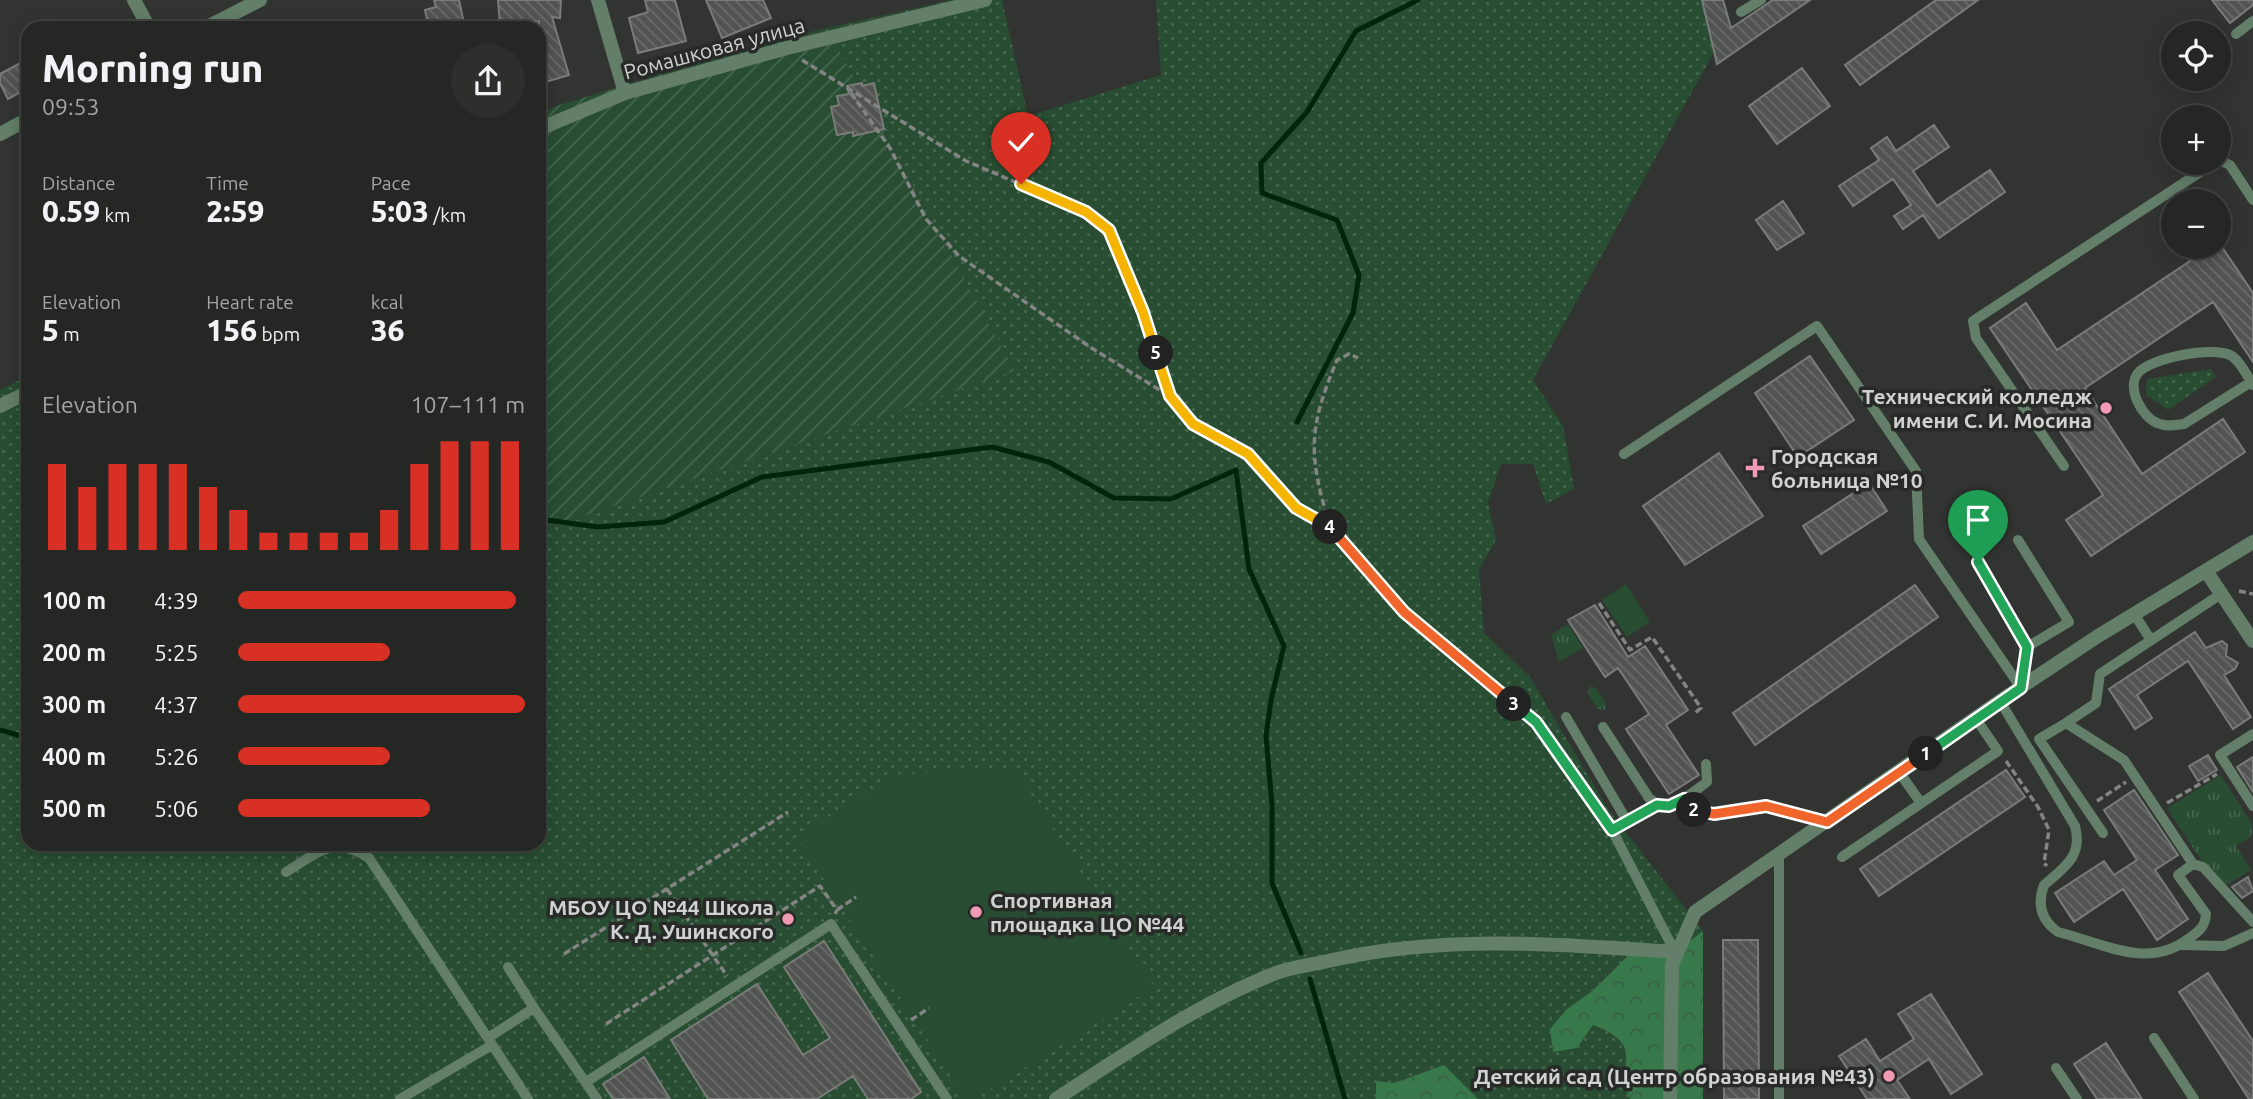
<!DOCTYPE html>
<html lang="en">
<head>
<meta charset="utf-8">
<style>
  body { margin:0; font-family:Ubuntu,sans-serif; background:#2d2f2d; color:#f1f3f6; height:100vh; display:flex; flex-direction:column; font-size:26px; white-space:nowrap }
  * { box-sizing:border-box; margin:0 }
  p { font-size:23px; color:#a3a5a7 }
  .icon { flex:none; width:38px; height:38px; fill:none; stroke:currentColor; stroke-width:2; stroke-linecap:round; stroke-linejoin:round }
  .map { position:relative; flex:1; overflow:hidden }
  .drawer { position:absolute; left:21px; top:21px; width:525px; height:830px; display:flex; flex-direction:column; background:#252725; border-radius:21px; box-shadow:0 4px 18px #0003,0 0 0 2px #424442 }
  .drawer>* { flex:none }
  .buttons { position:absolute; left:2161px; top:21px; display:grid; gap:14px }
  .buttons a { display:grid; place-items:center; width:70px; height:70px; border-radius:50%; background:#252725; box-shadow:0 4px 18px #0003,0 0 0 2px #424442; font-size:35px }
  .pin { position:absolute; display:grid; place-items:center; width:60px; height:60px; color:#fff; margin:-72px -30px; border-radius:50% 50% 50% 0; rotate:-45deg; box-shadow:0 0 7px #0007 }
  .pin .icon { rotate:45deg }
  .km { position:absolute; width:35px; height:35px; margin:-18px; border-radius:50%; background:#222; color:#fff; font-size:19px; line-height:35px; text-align:center }
  .round { display:grid; place-items:center; flex:none; width:74px; height:74px; border-radius:37px; background:#2d2f2d }
  .summary { display:flex; align-items:center; justify-content:space-between; height:119px; padding:0 21px }
  h1 { font-size:38px; font-weight:800; line-height:52px }
  .metrics { display:grid; grid-template-columns:repeat(3,1fr); gap:10px; height:119px; padding:7px 21px }
  .metrics div { display:grid; align-content:center }
  .metrics b { font-size:30px; font-weight:800 }
  .metrics small { font-size:19px; font-weight:400 }
  .metrics p { font-size:19px }
  .chart { height:196px; padding:14px 21px }
  .chart p { display:flex; justify-content:space-between }
  .chart svg { width:100%; height:126px; margin-top:7px; stroke:#d93025; stroke-width:6 }
  ul { padding:0 21px; list-style:none; font-size:23px }
  li { display:grid; grid-template-columns:112px 84px 1fr; align-items:center; height:52px }
  li i { height:18px; border-radius:9px; background:#d93025 }
  .map>svg:first-child { display:block }
  .grass { fill:url(#grass-dots) }
  .forest { fill:url(#forest-crowns) }
  .park { fill:url(#park-tufts) }
  .garden { fill:url(#garden-furrows) }
  .pitch { fill:#284d32 }
  .lines { fill:none; stroke-linecap:round; stroke-linejoin:round }
  .stream { stroke:#01240d; stroke-width:5 }
  .building { fill:url(#building-back-hatch); stroke:#797c79; stroke-width:2 }
  .path { stroke:#838583; stroke-width:3.5; stroke-dasharray:7 3.5; stroke-linecap:butt }
  .lane { stroke:#637e69; stroke-width:10 }
  .street { stroke:#637e69; stroke-width:14 }
  .split-1-casing { stroke:#fff; stroke-width:14 }
  .split-2-casing { stroke:#fff; stroke-width:14 }
  .split-3-casing { stroke:#fff; stroke-width:14 }
  .split-4-casing { stroke:#fff; stroke-width:14 }
  .split-5-casing { stroke:#fff; stroke-width:14 }
  .split-6-casing { stroke:#fff; stroke-width:14 }
  .split-1 { stroke:#22a559; stroke-width:9 }
  .split-2 { stroke:#f0652b; stroke-width:9 }
  .split-3 { stroke:#22a559; stroke-width:9 }
  .split-4 { stroke:#f0652b; stroke-width:9 }
  .split-5 { stroke:#f5b400; stroke-width:9 }
  .split-6 { stroke:#f5b400; stroke-width:9 }
  .poi-dot { fill:#f19ab3; stroke:#272a27; stroke-width:2.5 }
  .labels { text-anchor:middle; dominant-baseline:central; stroke-width:7; stroke-linejoin:round; paint-order:stroke }
  .street-label { font-size:21px; fill:#d0d2d1; stroke:#272a27 }
  .poi-label { font-size:21px; font-weight:bold; fill:#d0d2d1; stroke:#272a27; text-anchor:end }
</style>
</head>
<body>
<div class="map">
<svg width="2253" height="1099" viewBox="0 0 2253 1099">
  <defs>
    <pattern id="grass-dots" width="8" height="8" patternUnits="userSpaceOnUse" patternTransform="scale(1.75)"><rect width="8" height="8" fill="#284d32"/><path d="M2 2h.1M6 6h.1" fill="none" stroke="#46664f" stroke-width="1.8" stroke-linecap="round"/></pattern>
    <pattern id="forest-crowns" width="20" height="18" patternUnits="userSpaceOnUse" patternTransform="scale(1.75)"><rect width="20" height="18" fill="#38794b"/><path d="M2 6a3 3 0 1 1 6 0M12 15a3 3 0 1 1 6 0" fill="none" stroke="#3b5f46"/></pattern>
    <pattern id="park-tufts" width="24" height="20" patternUnits="userSpaceOnUse" patternTransform="scale(1.75)"><rect width="24" height="20" fill="#284d32"/><path d="M3 7l-1-3M5 7V3M7 7l1-3M15 17l-1-3M17 17v-4M19 17l1-3" fill="none" stroke="#46664f"/></pattern>
    <pattern id="garden-furrows" width="10" height="10" patternUnits="userSpaceOnUse" patternTransform="scale(1.75)"><rect width="10" height="10" fill="#284d32"/><path d="M-1 1l2-2M0 10L10 0M9 11l2-2" fill="none" stroke="#46664f"/></pattern>
    <pattern id="building-back-hatch" width="6" height="6" patternUnits="userSpaceOnUse" patternTransform="scale(1.75)"><rect width="6" height="6" fill="#515451"/><path d="M-1 5l2 2M0 0l6 6M5-1l2 2" fill="none" stroke="#696c69"/></pattern>
  </defs>
  <rect width="100%" height="100%" fill="#313431"/>
  <path class="grass" d="M951,0H1002L1028,116L1161,75L1156,0H1701L1715,50L1533,380L1563,426L1574,489L1546,504L1533,464H1501L1488,503L1496,540L1479,570L1484,633L1530,677L1608,809L1703,931L1675,952L1616,966L1591,992L1567,1009L1577,1048L1593,1025C1649,1047 1613,1063 1630,1099H1478L1444,1065L1394,1083L1376,1081V1099H0V390L28,376V844H539V531L1015,371L827,28Z
    M2211,369L2216,377L2168,410L2146,395L2147,379Z"/>
  <path class="forest" d="M1703,931V1099H1630C1613,1063 1649,1047 1593,1025L1577,1048L1553,1052L1550,1029L1567,1009L1591,992L1635,949L1675,952Z
    M1444,1065L1478,1099H1376V1081L1394,1083Z"/>
  <path class="park" d="M1568,624L1583,648L1559,662L1551,635Z
    M1590,686L1596,688L1606,703L1605,710L1597,709L1588,693Z
    M2221,775L2252,824V836L2236,846L2251,870L2220,889L2167,808Z"/>
  <path class="garden" d="M827,28L1015,371L539,531V115L556,106L737,51Z"/>
  <path class="pitch" d="M1626,584L1650,622L1627,637L1602,600Z
    M1014,768L1154,987L975,1099H966L797,838L893,775Z"/>
  <g class="lines">
    <path class="stream" d="M1297,422L1353,313L1359,275L1337,220L1262,193L1261,163L1307,112L1356,31L1418,0
      M539,536L547,520L598,527L664,522L762,477L992,447L1049,462L1114,498L1171,499L1236,470L1249,569L1284,646L1271,700L1266,736L1272,805V883L1301,953
      M0,730L28,738
      M1310,979L1345,1099"/>
  </g>
  <path class="building" d="M434,0H459L465,28H441L440,25L429,28L425,10L436,7Z
    M498,0H561L560,18L552,17L569,75L542,83L539,73V21L500,25Z
    M645,0H675L686,41L638,53L629,18L648,12Z
    M706,0H763L771,18L722,38Z
    M1702,0H1723L1731,28L1773,0H1810L1717,64Z
    M1936,0H1978L1860,85L1845,65Z
    M2212,0H2253V5L2230,23Z
    M28,59V88L8,99L0,83V74Z
    M1802,68L1830,106L1777,144L1749,106Z
    M862,83V86L874,83L884,129L853,136V132L837,135L831,107L839,105L837,96L849,94L847,86Z
    M1934,125L1949,147L1913,171L1937,206L1990,170L2005,192L1939,238L1923,215L1903,229L1894,216L1911,205L1893,179L1853,206L1839,186L1879,160L1871,148L1887,137L1896,151Z
    M1783,201L1804,233L1777,250L1756,220Z
    M2181,247H2222L2253,293V362L2213,302L2085,388L2142,474L2223,419L2245,452L2091,556L2066,520L2103,495L1990,328L2026,303L2057,350L2190,261Z
    M1810,356L1854,420L1798,457L1755,393Z
    M1719,453L1763,516L1685,565L1643,506Z
    M1869,483L1887,511L1821,554L1803,526Z
    M1915,585L1938,617L1755,745L1733,713Z
    M1595,605L1628,657L1645,646L1688,710L1666,725L1699,775L1669,794L1626,729L1649,714L1618,668L1605,677L1568,620Z
    M2195,632L2206,648L2222,641L2227,645L2226,656L2238,663L2235,669L2224,675L2251,717L2233,729L2188,661L2137,695L2152,718L2135,729L2109,689Z
    M2208,755L2217,770L2198,781L2189,766Z
    M2253,757V792L2237,767Z
    M2006,770L2025,797L1879,896L1860,869Z
    M2134,790L2178,855L2155,870L2188,919L2157,940L2123,889L2074,922L2055,893L2104,861L2114,875L2137,860L2104,810Z
    M2248,877L2253,891L2242,898L2232,887Z
    M1723,940H1758L1759,1099H1724Z
    M824,941L921,1092L911,1099H868L853,1076L817,1099H708L671,1040L757,984L803,1055L830,1038L784,967Z
    M2208,973L2253,1041V1099H2249L2179,992Z
    M1931,994L1982,1074L1951,1094L1929,1059L1897,1080L1910,1099H1867L1839,1056L1866,1039L1880,1061L1914,1039L1898,1014Z
    M2106,1043L2142,1099H2097L2074,1064Z
    M644,1057L670,1099H613L603,1084Z"/>
  <g class="lines">
    <path class="path" d="M802,60L966,161L1086,212L1109,230L1143,312L1169,396L1193,424L1248,454L1296,508L1330,526L1404,612L1536,722L1604,820
      M851,93L890,148L926,219L959,256L1090,347L1168,395
      M1330,526C1308,455 1308,429 1337,360L1349,354L1358,358
      M2239,591L2253,594
      M1599,603L1630,650L1652,637L1701,708L1695,713
      M2006,761L2038,807L2049,830L2044,863L2047,866
      M2097,801L2126,782
      M2167,803L2217,774
      M1693,809L1714,814L1766,806L1808,817
      M667,889L727,976
      M837,910L856,897
      M564,954L788,812
      M911,1020L929,1008
      M606,1024L820,886L837,910L835,914"/>
    <path class="lane" d="M1741,12L1761,0
      M2236,34L2253,21
      M2219,160L2230,165L2253,200
      M2251,382L2184,424C2175,425 2166,427 2157,423C2142,417 2126,388 2138,373C2150,358 2213,346 2230,355C2240,360 2247,376 2253,385
      M1624,454L1817,326L1916,471L1919,539L2021,688
      M2064,466L1976,338L1973,321L2214,163
      M2018,540L2069,622L2027,647
      M1978,562L2027,647L2021,688
      M2134,614L2151,640
      M2000,701L2075,826C2083,856 2065,867 2044,885C2037,904 2041,920 2058,932C2102,943 2148,970 2188,939C2198,932 2205,928 2206,914L2178,875L2193,864L2124,760L2066,723L2039,739L2103,833
      M1566,717L1627,821L1612,830L1675,952
      M2066,723L2096,703L2100,674L2221,594
      M1603,727L1649,798C1669,815 1689,795 1707,782L1706,764
      M2253,734L2220,755L2253,806
      M1899,772L1921,803
      M1627,821L1657,805
      M1779,854V1099
      M1842,857L1998,751L1976,719
      M2193,864L2203,867L2253,922
      M286,872C317,853 334,835 369,858L528,1099
      M2181,945L2224,946L2253,933
      M508,967L534,1008
      M488,1038L534,1008L597,1099
      M2154,1038L2194,1099
      M2056,1068L2077,1099
      M586,1082L831,924L947,1099
      M400,1099L492,1045"/>
    <path class="street" d="M134,0L149,28
      M598,0L625,93
      M205,28L260,0
      M539,129L625,93L787,48L985,0
      M0,134L28,119
      M0,406L28,392
      M2206,571L2253,641
      M1056,1099C1127,1053 1197,1004 1276,973C1292,967 1311,965 1328,961C1442,934 1560,944 1675,952
      M1670,1099L1672,965L1695,912L2000,701L2098,636L2253,542"/>
  </g>
  <g class="lines">
    <defs>
      <path id="split-1" d="M1926,754L2021,688L2027,647L1978,562"/>
      <path id="split-2" d="M1694,810L1714,814L1766,806L1827,822L1926,754"/>
      <path id="split-3" d="M1514,704L1536,722L1612,830L1657,805L1669,806L1684,799L1694,810"/>
      <path id="split-4" d="M1330,527L1404,612L1514,704"/>
      <path id="split-5" d="M1156,353L1170,396L1193,424L1248,454L1296,508L1330,527"/>
      <path id="split-6" d="M1021,184L1086,212L1109,230L1143,312L1156,353"/>
    </defs>
    <use href="#split-1" class="split-1-casing"/>
    <use href="#split-2" class="split-2-casing"/>
    <use href="#split-3" class="split-3-casing"/>
    <use href="#split-4" class="split-4-casing"/>
    <use href="#split-5" class="split-5-casing"/>
    <use href="#split-6" class="split-6-casing"/>
    <use href="#split-1" class="split-1"/>
    <use href="#split-2" class="split-2"/>
    <use href="#split-3" class="split-3"/>
    <use href="#split-4" class="split-4"/>
    <use href="#split-5" class="split-5"/>
    <use href="#split-6" class="split-6"/>
  </g>
  <g class="poi-dot">
    <circle cx="2106" cy="408" r="7"/>
    <path d="M1751.5 457.5h7v7h7v7h-7v7h-7v-7h-7v-7h7z"/>
    <circle cx="976" cy="912" r="7"/>
    <circle cx="788" cy="919" r="7"/>
    <circle cx="1889" cy="1076" r="7"/>
  </g>
  <g class="labels">
    <g class="street-label">
      <text transform="translate(714 48) rotate(-15)">Ромашковая улица</text>
    </g>
    <g class="poi-label">
      <text x="2092" y="396">Технический колледж<tspan x="2092" dy="24">имени С. И. Мосина</tspan></text>
      <text x="1771" y="456" text-anchor="start">Городская<tspan x="1771" dy="24">больница №10</tspan></text>
      <text x="990" y="900" text-anchor="start">Спортивная<tspan x="990" dy="24">площадка ЦО №44</tspan></text>
      <text x="774" y="907">МБОУ ЦО №44 Школа<tspan x="774" dy="24">К. Д. Ушинского</tspan></text>
      <text x="1875" y="1076">Детский сад (Центр образования №43)</text>
    </g>
  </g>
</svg>
<div class="buttons">
<a><svg class="icon" aria-label="locate" viewBox="0 0 24 24"><circle cx="12" cy="12" r="6"/><path d="M12 2v4M12 18v4M2 12h4M18 12h4"/></svg></a>
<a>+</a>
<a>−</a>
</div>
<div class="pin" style="left:1978px;top:562px;background:#1e9e55"><svg class="icon" aria-label="arrive" viewBox="0 0 24 24"><path d="M6 21V4h12l-3 4 3 4H6"/></svg></div>
<div class="pin" style="left:1021px;top:184px;background:#d93025"><svg class="icon" aria-label="check" viewBox="0 0 24 24"><path d="M5 12l5 5 9-10"/></svg></div>
<b class="km" style="left:1926px;top:754px">1</b>
<b class="km" style="left:1694px;top:810px">2</b>
<b class="km" style="left:1514px;top:704px">3</b>
<b class="km" style="left:1330px;top:527px">4</b>
<b class="km" style="left:1156px;top:353px">5</b>
<section class="drawer">
<div class="summary"><div><h1>Morning run</h1><p>09:53</p></div><a class="round"><svg class="icon" aria-label="share" viewBox="0 0 24 24"><path d="M12 15V3M7 8l5-5 5 5M5 13v7h14v-7"/></svg></a></div>
<div class="metrics">
<div><p>Distance</p><b>0.59<small> km</small></b></div>
<div><p>Time</p><b>2:59</b></div>
<div><p>Pace</p><b>5:03<small> /km</small></b></div>
</div>
<div class="metrics">
<div><p>Elevation</p><b>5<small> m</small></b></div>
<div><p>Heart rate</p><b>156<small> bpm</small></b></div>
<div><p>kcal</p><b>36</b></div>
</div>
<div class="chart"><p><span>Elevation</span>107–111 m</p>
<svg viewBox="0 0 160 44" preserveAspectRatio="none"><path d="M5 44V14M15 44V22M25 44V14M35 44V14M45 44V14M55 44V22M65 44V30M75 44V38M85 44V38M95 44V38M105 44V38M115 44V30M125 44V14M135 44V6M145 44V6M155 44V6"/></svg>
</div>
<ul>
<li><b>100 m</b>4:39<i style="width:97%"></i></li>
<li><b>200 m</b>5:25<i style="width:53%"></i></li>
<li><b>300 m</b>4:37<i style="width:100%"></i></li>
<li><b>400 m</b>5:26<i style="width:53%"></i></li>
<li><b>500 m</b>5:06<i style="width:67%"></i></li>
</ul>
</section>
</div>
</body>
</html>
